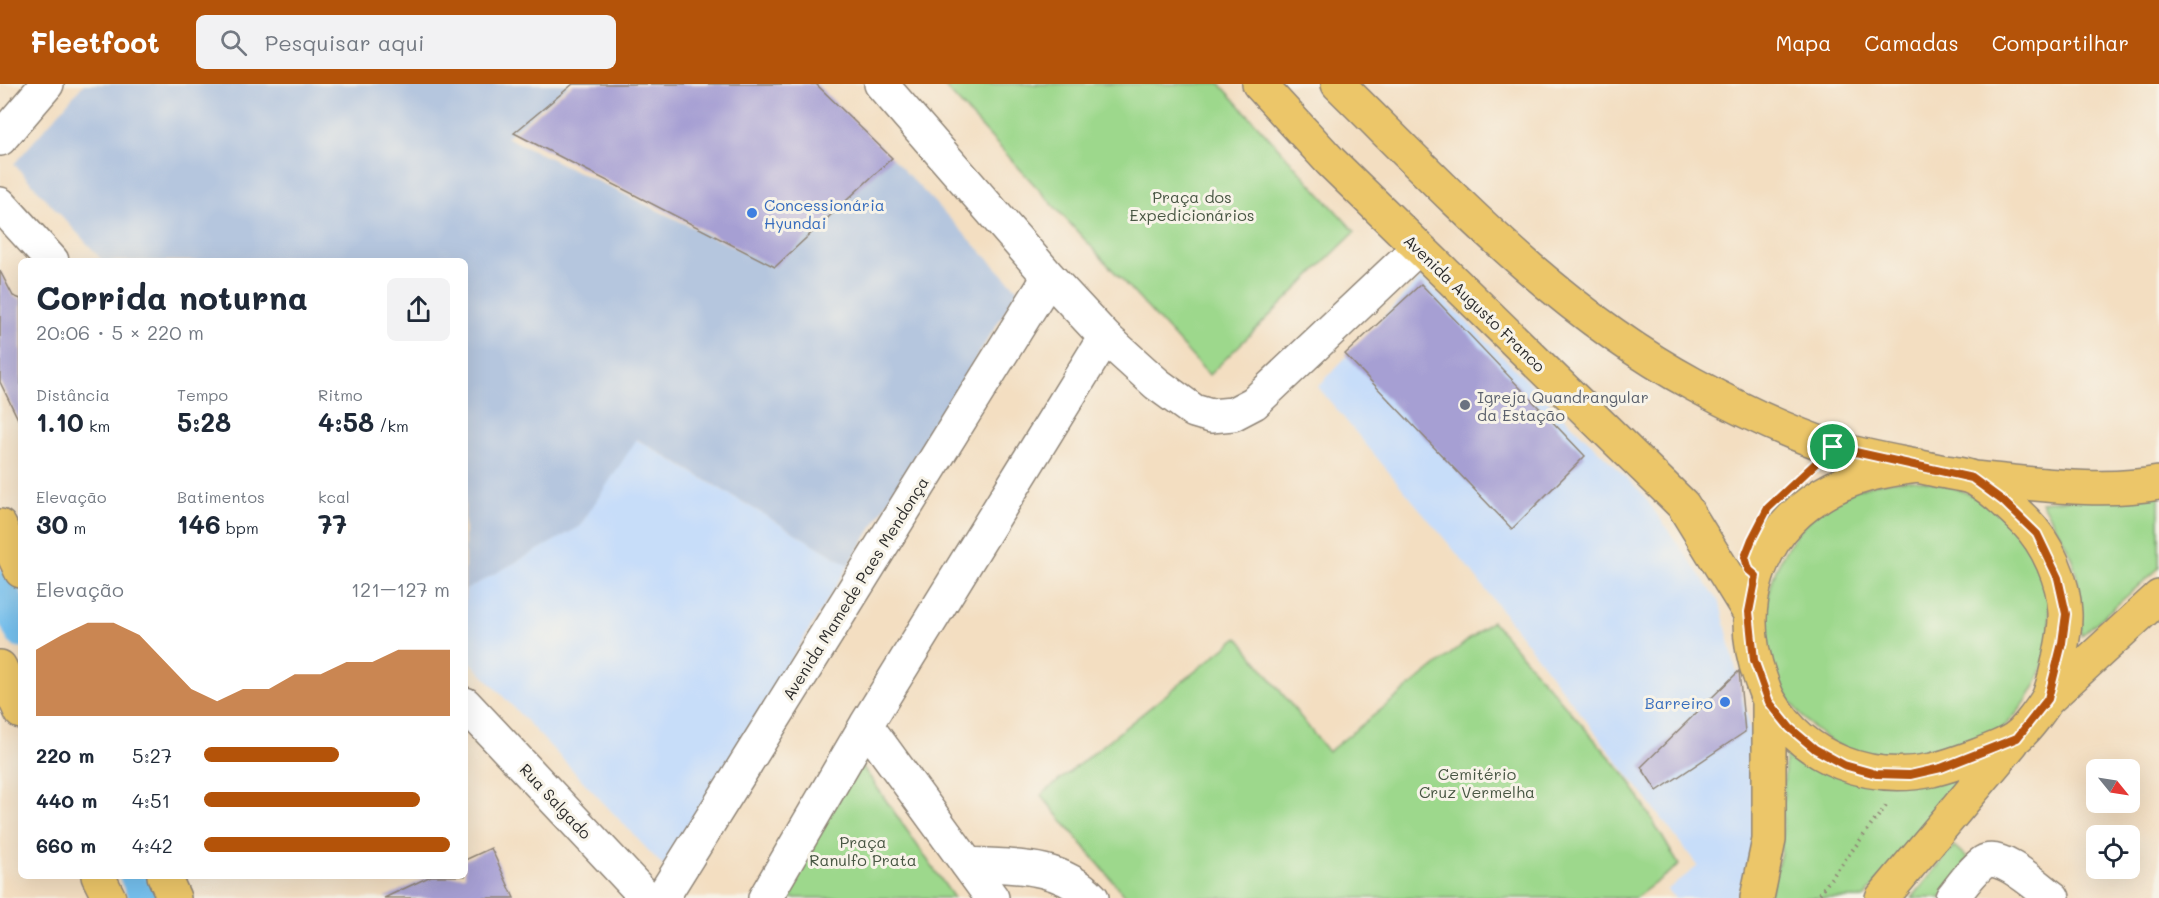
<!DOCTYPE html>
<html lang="pt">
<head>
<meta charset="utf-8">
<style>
  body { margin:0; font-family:Mali,sans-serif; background:#f2f2f3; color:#1f2937; height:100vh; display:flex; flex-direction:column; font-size:22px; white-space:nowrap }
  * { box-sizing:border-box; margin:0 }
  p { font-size:20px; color:#747a83 }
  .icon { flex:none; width:33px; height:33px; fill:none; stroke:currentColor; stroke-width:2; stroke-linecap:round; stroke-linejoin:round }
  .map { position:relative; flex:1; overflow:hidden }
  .sheet { position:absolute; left:18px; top:174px; width:450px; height:621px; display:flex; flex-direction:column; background:#fff; border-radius:9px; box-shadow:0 6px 24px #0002 }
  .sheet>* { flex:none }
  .needle { width:39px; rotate:120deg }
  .controls { position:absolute; left:2086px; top:675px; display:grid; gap:12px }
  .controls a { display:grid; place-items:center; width:54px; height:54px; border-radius:9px; background:#fff; box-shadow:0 6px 24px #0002; font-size:30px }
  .pin { position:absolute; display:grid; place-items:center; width:51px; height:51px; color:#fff; margin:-26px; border:3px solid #fff; border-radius:50%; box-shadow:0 2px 6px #0007 }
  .round { display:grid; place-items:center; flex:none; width:63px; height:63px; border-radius:9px; background:#f2f2f3 }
  .headline { display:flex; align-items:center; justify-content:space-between; height:102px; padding:0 18px }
  h1 { font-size:33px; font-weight:800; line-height:45px }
  .metrics { display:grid; grid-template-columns:repeat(3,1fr); gap:9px; height:102px; padding:6px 18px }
  .metrics div { display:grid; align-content:center }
  .metrics b { font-size:26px; font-weight:800 }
  .metrics small { font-size:16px; font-weight:400 }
  .metrics p { font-size:16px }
  .chart { height:168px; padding:12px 18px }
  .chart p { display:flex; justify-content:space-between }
  .chart svg { width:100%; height:108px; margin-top:6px; fill:#b45309; opacity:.7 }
  ul { padding:0 18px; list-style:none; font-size:20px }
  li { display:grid; grid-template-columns:96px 72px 1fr; align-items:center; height:45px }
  li i { height:15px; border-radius:8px; background:#b45309 }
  header { display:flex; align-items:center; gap:36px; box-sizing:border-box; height:84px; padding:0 30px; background:#b45309; color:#fff }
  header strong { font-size:28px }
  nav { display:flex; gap:33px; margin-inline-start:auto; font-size:21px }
  .search { width:420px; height:54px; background:#f2f2f3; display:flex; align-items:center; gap:15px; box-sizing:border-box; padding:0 21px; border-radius:9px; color:#747a83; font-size:22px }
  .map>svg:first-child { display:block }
  .built { fill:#c7ddf9 }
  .industrial { fill:#b5c6de }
  .green { fill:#9dd88c; stroke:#64825c; stroke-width:1.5 }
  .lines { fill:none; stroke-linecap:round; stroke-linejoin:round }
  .canal { stroke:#74c0ee; stroke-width:33 }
  .building { fill:#a69fd3 }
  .minor-casing { stroke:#8f8476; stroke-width:36 }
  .major-casing { stroke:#8f8476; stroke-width:36 }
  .path { stroke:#8f8476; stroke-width:4; stroke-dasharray:1.5 4.5; stroke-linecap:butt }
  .minor { stroke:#fff; stroke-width:33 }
  .major { stroke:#ecc669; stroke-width:33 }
  .route-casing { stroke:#fff; stroke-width:12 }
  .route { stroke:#b45309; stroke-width:8 }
  .shop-dot { fill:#3f7fe0; stroke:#f7f3e8; stroke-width:2 }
  .worship-dot { fill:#6b7280; stroke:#f7f3e8; stroke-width:2 }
  .labels { text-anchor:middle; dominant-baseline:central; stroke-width:6; stroke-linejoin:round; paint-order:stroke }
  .park-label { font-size:16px; fill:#485643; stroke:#f7f3e8 }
  .shop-label { font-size:16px; fill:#366cbe; stroke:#f7f3e8; text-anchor:start }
  .street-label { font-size:16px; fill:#2b2b2b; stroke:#f7f3e8 }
  .worship-label { font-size:16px; fill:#5b616d; stroke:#f7f3e8; text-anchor:start }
</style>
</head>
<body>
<header>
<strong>Fleetfoot</strong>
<div class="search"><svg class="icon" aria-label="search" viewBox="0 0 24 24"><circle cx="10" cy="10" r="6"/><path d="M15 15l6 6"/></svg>Pesquisar aqui</div>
<nav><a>Mapa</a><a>Camadas</a><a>Compartilhar</a></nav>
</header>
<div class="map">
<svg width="2159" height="814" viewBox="0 0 2159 814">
  <rect width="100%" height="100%" fill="#f7f3e8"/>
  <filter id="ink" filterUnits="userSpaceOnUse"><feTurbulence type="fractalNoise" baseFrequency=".0167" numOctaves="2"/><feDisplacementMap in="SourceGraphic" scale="12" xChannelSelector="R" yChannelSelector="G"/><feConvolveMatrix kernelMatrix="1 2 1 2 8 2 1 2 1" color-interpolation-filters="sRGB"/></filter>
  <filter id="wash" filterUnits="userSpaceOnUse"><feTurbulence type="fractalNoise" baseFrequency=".008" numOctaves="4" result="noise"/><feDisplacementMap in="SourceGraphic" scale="24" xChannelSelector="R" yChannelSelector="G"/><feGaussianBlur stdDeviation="1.35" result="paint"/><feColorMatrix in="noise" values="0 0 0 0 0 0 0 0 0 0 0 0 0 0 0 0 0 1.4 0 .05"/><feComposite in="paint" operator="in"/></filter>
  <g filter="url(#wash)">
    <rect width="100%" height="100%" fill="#f3dec1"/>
    <path class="built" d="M1421,193L1641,408L1720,519L1754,660L1753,767L1737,814H1675L1667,806L1698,782L1468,483L1318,303Z
      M636,355L849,481L664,783L465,572V506L579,443Z"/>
    <path class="industrial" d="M84,0H570L506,53L775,183L892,74L1018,206L849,481L637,355L579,443L465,506V177H103L14,80Z"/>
    <path class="green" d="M942,0H1220L1355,148L1209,291Z
      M1766 538a142 142 0 1 1 284 0a142 142 0 1 1-284 0Z
      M2159,408V484L2081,552C2080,530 2081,507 2075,486C2070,462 2053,439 2041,418Z
      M1492,537L1627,693L1679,781L1635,814H1127L1041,711L1238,553L1328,668Z
      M1786,651L1830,684L1972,682L1864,814H1768L1781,769Z
      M860,679L954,814H780Z
      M1954,762L1971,777L1941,814H1912Z"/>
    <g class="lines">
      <path class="canal" d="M0,502L21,547
        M136,792L146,814"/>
    </g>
    <g id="blocks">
      <path class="building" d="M573,0H816L892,74L775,183L514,49Z
        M0,187L13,212L21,215V341L0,298Z
        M1421,200L1585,372L1512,445L1345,270Z
        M1739,587L1745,648L1657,707L1641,683Z
        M491,764L514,814H384L431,792H465V776Z"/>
    </g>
  </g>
  <g filter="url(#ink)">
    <use href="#blocks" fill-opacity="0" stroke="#8f8476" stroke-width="1.5"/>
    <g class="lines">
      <defs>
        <path id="minor" d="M881,0L1049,193L1105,253L1157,300L1194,327L1211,332L1233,330L1254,319L1418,164
          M0,55L47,0
          M0,120L52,177
          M465,620L647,814
          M866,641L992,814
          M967,780C1012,783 1059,779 1092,814
          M662,814L1049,193
          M765,814L866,641L1105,253
          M1952,814C1961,803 1972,786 1984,778C2001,768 2039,804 2053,814"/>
        <path id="major" d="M1259,0L1330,77L1683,421L1749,528
          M1338,0C1448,108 1556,226 1693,300C1737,324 1784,347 1832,363C1867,374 1904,379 1940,387C1950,389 1963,390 1973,394C1990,403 2011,423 2025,437C2047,459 2064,497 2065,529C2066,549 2056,592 2049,612C2044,622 2027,645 2018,652C2006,663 1949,682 1932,686C1870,699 1804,675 1771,619C1766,612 1764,604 1761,596C1735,526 1756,452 1821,411C1851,392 1884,386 1918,382
          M1972,394C2033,399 2098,410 2159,399
          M0,442L21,487
          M0,583L21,628
          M2048,615L2159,513
          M98,792L109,814
          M164,792L174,814
          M1757,814L1769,756V618
          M1882,814L2012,659"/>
      </defs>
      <use href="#minor" class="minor-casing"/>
      <use href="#major" class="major-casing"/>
      <path class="path" d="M1816,814L1886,722"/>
      <use href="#minor" class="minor"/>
      <use href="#major" class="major"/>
    </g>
  </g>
  <g class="lines" filter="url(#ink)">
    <defs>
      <path id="route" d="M1833,363L1972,394L2003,417L2037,450L2058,494L2066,530L2062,559L2048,615L2017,654L1941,684L1910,691L1876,690L1844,681L1815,665L1790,644L1769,618L1754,576L1749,528L1756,492L1749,486L1745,473L1752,455L1768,424Z"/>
    </defs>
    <use href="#route" class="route-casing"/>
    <use href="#route" class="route"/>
  </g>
  <g class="shop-dot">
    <circle cx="752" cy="129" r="6"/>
    <circle cx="1725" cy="618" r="6"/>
  </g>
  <circle class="worship-dot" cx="1465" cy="321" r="6"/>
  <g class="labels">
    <g class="park-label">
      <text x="1192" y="112">Praça dos<tspan x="1192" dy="18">Expedicionários</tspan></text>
      <text x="1477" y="689">Cemitério<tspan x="1477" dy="18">Cruz Vermelha</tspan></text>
      <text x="863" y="757">Praça<tspan x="863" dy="18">Ranulfo Prata</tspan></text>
    </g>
    <g class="shop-label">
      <text x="764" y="120">Concessionária<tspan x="764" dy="18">Hyundai</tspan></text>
      <text x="1713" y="618" text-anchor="end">Barreiro</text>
    </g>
    <g class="street-label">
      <text transform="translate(1475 219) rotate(44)">Avenida Augusto Franco</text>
      <text transform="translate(855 504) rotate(-58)">Avenida Mamede Paes Mendonça</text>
      <text transform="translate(556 717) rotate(47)">Rua Salgado</text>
    </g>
    <g class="worship-label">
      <text x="1477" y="312">Igreja Quandrangular<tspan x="1477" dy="18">da Estação</tspan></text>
    </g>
  </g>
</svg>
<div class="controls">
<a><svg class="needle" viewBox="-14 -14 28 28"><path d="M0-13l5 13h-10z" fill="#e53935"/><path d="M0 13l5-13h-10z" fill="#747a83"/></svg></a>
<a><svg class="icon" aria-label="locate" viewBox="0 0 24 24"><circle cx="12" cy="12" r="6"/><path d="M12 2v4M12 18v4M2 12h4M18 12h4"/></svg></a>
</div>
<div class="pin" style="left:1833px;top:363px;background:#1e9e55"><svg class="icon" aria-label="arrive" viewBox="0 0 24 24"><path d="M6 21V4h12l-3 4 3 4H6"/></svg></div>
<section class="sheet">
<div class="headline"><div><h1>Corrida noturna</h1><p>20:06 · 5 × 220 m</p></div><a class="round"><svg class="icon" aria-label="share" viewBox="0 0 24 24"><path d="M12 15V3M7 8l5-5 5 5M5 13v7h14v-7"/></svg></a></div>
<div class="metrics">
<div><p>Distância</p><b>1.10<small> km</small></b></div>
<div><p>Tempo</p><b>5:28</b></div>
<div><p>Ritmo</p><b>4:58<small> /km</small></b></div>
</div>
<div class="metrics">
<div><p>Elevação</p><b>30<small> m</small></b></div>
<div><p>Batimentos</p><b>146<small> bpm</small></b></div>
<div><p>kcal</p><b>77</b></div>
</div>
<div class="chart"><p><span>Elevação</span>121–127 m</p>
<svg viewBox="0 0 160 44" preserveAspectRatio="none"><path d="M0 44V17L10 11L20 6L30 6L40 11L50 22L60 33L70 38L80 33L90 33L100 27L110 27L120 22L130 22L140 17L150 17L160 17V44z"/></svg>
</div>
<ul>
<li><b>220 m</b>5:27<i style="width:55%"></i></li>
<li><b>440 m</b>4:51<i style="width:88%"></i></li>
<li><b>660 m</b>4:42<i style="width:100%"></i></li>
</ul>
</section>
</div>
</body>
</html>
